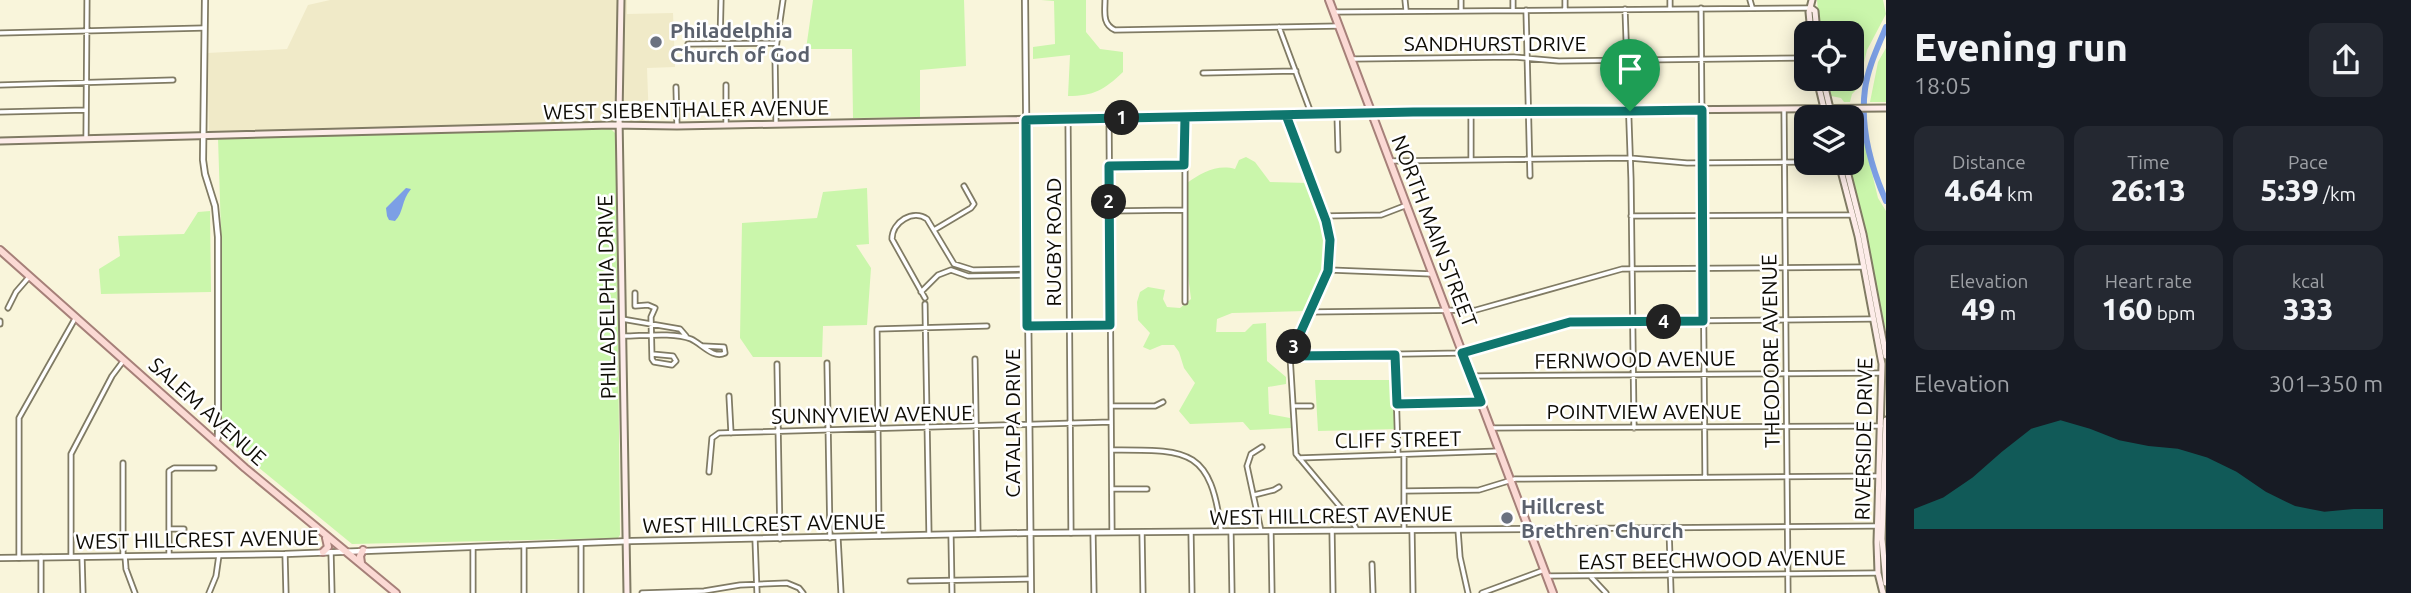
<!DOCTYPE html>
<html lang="en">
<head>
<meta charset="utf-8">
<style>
  body { margin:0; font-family:Ubuntu,sans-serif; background:#242831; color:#f1f3f6; height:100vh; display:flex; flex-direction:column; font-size:26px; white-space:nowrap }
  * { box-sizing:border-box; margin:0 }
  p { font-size:23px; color:#9ea1a6 }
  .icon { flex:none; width:38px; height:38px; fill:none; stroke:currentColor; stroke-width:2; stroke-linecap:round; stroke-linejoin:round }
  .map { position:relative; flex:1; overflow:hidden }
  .details { display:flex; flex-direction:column; background:#171b24; width:525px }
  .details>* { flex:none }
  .fabs { position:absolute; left:1794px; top:21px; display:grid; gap:14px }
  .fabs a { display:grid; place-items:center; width:70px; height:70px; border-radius:14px; background:#171b24; box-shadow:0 4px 18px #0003; font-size:35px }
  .pin { position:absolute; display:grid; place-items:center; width:60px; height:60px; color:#fff; margin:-72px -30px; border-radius:50% 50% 50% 0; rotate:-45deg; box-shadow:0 0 7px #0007 }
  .pin .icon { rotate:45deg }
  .km { position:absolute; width:35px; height:35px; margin:-18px; border-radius:50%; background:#222; color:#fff; font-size:19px; line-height:35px; text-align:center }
  .round { display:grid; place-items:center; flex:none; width:74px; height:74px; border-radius:14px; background:#242831 }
  .headline { display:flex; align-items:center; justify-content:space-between; height:119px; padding:0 28px }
  h1 { font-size:38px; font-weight:800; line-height:52px }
  .figures { display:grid; grid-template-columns:repeat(3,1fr); gap:10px; height:119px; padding:7px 28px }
  .figures div { display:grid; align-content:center; border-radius:14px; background:#242831; text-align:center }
  .figures b { font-size:30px; font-weight:800 }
  .figures small { font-size:19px; font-weight:400 }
  .figures p { font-size:19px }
  .chart { height:196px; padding:14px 28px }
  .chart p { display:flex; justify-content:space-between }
  .chart svg { width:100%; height:126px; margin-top:7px; fill:#0f766e; opacity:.7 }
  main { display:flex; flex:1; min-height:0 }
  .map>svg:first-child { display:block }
  .built { fill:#f0eac8 }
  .green { fill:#caf6ab }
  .water { fill:#7c9fe5 }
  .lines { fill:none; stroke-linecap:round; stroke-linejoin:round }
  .river { stroke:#7c9fe5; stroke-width:6 }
  .minor-casing { stroke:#807b64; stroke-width:7 }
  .tertiary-casing { stroke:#807b64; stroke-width:8 }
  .secondary-casing { stroke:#807b64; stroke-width:9 }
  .primary-casing { stroke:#a68079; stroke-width:10 }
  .minor { stroke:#fff; stroke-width:3.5 }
  .tertiary { stroke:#fff; stroke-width:4.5 }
  .secondary { stroke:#fdece9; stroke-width:5 }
  .primary { stroke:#fbd9d4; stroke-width:6 }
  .route-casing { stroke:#fff; stroke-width:14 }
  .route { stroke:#0f766e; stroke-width:9 }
  .worship-dot { fill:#6b7280; stroke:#fff; stroke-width:2.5 }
  .labels { text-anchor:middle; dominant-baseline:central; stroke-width:5; stroke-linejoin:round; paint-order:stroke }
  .worship-label { font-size:21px; font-weight:bold; fill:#5b616d; stroke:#fff; text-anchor:start }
  .street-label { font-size:21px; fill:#0e0c05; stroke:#fff }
</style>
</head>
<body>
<main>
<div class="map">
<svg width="1886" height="593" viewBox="0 0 1886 593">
  <rect width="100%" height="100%" fill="#f9f5db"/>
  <path class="built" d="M330,0H627V14L673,13L675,67L647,68L649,122L209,132L207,53L287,49L308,5Z"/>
  <path class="green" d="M813,0H964L966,66L920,70V117L853,118L852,49H806Z
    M1041,0H1086V32L1100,49L1123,52V72C1104,90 1094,96 1068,96L1070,55L1033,59V47L1055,44L1054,1Z
    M1817,0H1883L1886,14L1867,50L1858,88L1852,94L1850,102H1844L1841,98L1831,96L1826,79H1852V33H1820Z
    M1886,48V102H1870L1878,62Z
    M1845,114L1858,115L1878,198L1886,211V331L1849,163H1852V117H1842Z
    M611,129L616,134L620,535L618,538L352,544L225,440L222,436V263L218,138Z
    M1246,157L1255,162L1270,182L1308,183L1325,231V254L1323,273L1305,311L1232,313L1217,319L1216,332H1245L1253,324L1266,323L1267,361L1286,377V384L1268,387L1269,414L1290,418L1291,428L1250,430L1243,422L1190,424L1179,411L1195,383L1184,368L1179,352L1174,345H1162L1150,350L1143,347L1150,333L1138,320L1137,302L1140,292L1148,287L1165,290L1163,299L1167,307L1180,308L1191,299L1188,275L1187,183C1201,173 1217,164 1235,169L1239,160Z
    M867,188L869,244L856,245L871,268L867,325L823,326L822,357H753L740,338L742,223L817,218L823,192Z
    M210,211L211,292L101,294L99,269L120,256L118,236L184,234L198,212Z
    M1315,380H1396L1397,429L1318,431Z"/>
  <path class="water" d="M406,188L411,189C401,201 404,212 395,221L389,220L387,216L386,208Z"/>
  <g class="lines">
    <path class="river" d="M1886,27C1878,47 1868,67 1865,89C1860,126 1871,167 1886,201"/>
    <defs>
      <path id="minor" d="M1105,0C1105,12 1102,24 1115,30L1339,26
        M1405,0L1406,10
        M1461,0V10
        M1513,0V10
        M1565,0V9
        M1670,0V8
        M1750,0L1752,7
        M1701,8L1705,477
        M1625,9L1631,179L1634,428
        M1526,10L1530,176
        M1334,12L1811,8
        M1279,27L1311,113
        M0,33L204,28
        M720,43L721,0
        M688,44L776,43
        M1353,59L1514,57L1559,61L1806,58
        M1203,73L1296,71
        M0,85L173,80
        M726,85V125
        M676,87L677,126
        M1784,109L1788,593
        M0,112L86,110
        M1471,113V160
        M1337,114L1338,150
        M1286,115L1326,221L1330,240L1328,272L1290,356L1296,454L1352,521L1357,530
        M1185,117V302
        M1109,118L1112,532
        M1068,119L1071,533
        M776,124L775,55L783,0
        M86,139L87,0
        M1390,161L1630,158L1687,163L1806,162
        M1109,166L1184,165
        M1109,211L1184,210
        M1324,216L1381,215L1407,205
        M1631,216L1853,215
        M934,230L971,208L974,204L964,186
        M1330,270L1432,274
        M921,292L938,275L951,270L968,276L1027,275
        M635,293V306L648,305L655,308L651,317L652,359L654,362L672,365L676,361L673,356L652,354
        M925,298L892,239C892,222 913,209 927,219L954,264L973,270L1027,269
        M925,304L929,535
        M8,308L16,292L29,277
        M1309,312L1476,310L1622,269L1864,267
        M622,319L680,329L686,336
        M0,321V324
        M1028,325H1110
        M624,336C642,336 674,332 691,339C702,344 713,359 725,353L724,347L703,346
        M1395,355L1398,454
        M1290,356L1462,353L1570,322L1872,319
        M975,359L978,534
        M827,363L830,538
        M777,364L780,539
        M1471,376L1882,373
        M729,396L731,433
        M1397,404L1481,402
        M1111,406H1155L1163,402
        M1293,406H1311
        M1491,428L1881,426
        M1112,450C1187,450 1211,447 1221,531
        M1404,455V530
        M1299,458L1499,451
        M123,463V556
        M709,472L712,438L719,433L1111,422
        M1112,489H1147
        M1404,491L1479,490L1515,479L1879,476
        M1254,495L1274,490L1279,487
        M1669,528L1671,593
        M169,529H184
        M1529,529L1877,526
        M1332,530L1333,593
        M1412,530L1413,593
        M1458,530L1460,557L1468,593
        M1261,531L1247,466L1251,454L1262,447
        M1271,531L1272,593
        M1142,532L1143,593
        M1191,532L1192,593
        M1231,532L1232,593
        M1093,533L1094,593
        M951,535L952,593
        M879,536L877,329L987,326
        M838,538L841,593
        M755,539L757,593
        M331,552L332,593
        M285,554L286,593
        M169,555V471L174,468H214
        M125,556L126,569L135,593
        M41,557V593
        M71,557V454L112,376L124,360
        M82,557L83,593
        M19,558V418L76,317
        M1372,564L1373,593
        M1547,576L1877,573
        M1591,577L1606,593
        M910,581L1030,579
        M209,593L216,576L219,555
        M473,593V547
        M524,593V546
        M581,593V544
        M642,593L704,591L740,585L787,583L799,588L803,593
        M1482,593L1544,570"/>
      <path id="tertiary" d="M205,0L203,160L205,174L215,206L218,237V437L216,441
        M1025,0L1031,593
        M0,558L285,554L632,541L1024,533L1529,529"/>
      <path id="secondary" d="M621,0L619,116L627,593
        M1811,8L1815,11L1817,33
        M1811,33L1809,12L1812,0
        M1817,79L1826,117
        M1823,79L1832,117
        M0,141L611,125L677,126L1413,112L1886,108
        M1839,163L1858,236L1882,364L1877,542L1878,573L1883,593
        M1845,163L1863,234L1886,356
        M1886,420L1882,539L1886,583"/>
      <path id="primary" d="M1329,0L1553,593
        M0,250L245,468L396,593
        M323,552L328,547L326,538
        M361,563L360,556L363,550"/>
    </defs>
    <use href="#minor" class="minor-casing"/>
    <use href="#tertiary" class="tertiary-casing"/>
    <use href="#secondary" class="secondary-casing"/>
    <use href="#primary" class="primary-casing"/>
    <use href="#minor" class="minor"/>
    <use href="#tertiary" class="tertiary"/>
    <use href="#secondary" class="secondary"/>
    <use href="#primary" class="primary"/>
  </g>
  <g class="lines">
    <defs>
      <path id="route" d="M1630,111L1413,112L1026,120L1027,326L1110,325L1109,166L1184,165L1185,117L1286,115L1326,221L1330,240L1328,271L1290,356L1395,355L1397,404L1481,402L1462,353L1570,322L1703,321L1702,110L1630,111"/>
    </defs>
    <use href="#route" class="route-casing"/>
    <use href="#route" class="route"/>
  </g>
  <g class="worship-dot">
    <circle cx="656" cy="42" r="7"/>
    <circle cx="1507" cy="518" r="7"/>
  </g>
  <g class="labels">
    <g class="worship-label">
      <text x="670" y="30">Philadelphia<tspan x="670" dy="24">Church of God</tspan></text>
      <text x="1521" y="506">Hillcrest<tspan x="1521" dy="24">Brethren Church</tspan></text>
    </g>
    <g class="street-label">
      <text x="1495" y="43">SANDHURST DRIVE</text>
      <text transform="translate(686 109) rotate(-1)">WEST SIEBENTHALER AVENUE</text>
      <text transform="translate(1435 231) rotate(69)">NORTH MAIN STREET</text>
      <text transform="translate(1053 242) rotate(-90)">RUGBY ROAD</text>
      <text transform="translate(606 297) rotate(-91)">PHILADELPHIA DRIVE</text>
      <text transform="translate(1770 351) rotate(-91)">THEODORE AVENUE</text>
      <text transform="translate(1635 359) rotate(-1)">FERNWOOD AVENUE</text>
      <text transform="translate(208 411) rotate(42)">SALEM AVENUE</text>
      <text x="1644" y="411">POINTVIEW AVENUE</text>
      <text transform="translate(872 414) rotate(-1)">SUNNYVIEW AVENUE</text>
      <text transform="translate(1012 423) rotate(-90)">CATALPA DRIVE</text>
      <text transform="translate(1398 439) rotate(-1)">CLIFF STREET</text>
      <text transform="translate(1863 439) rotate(-89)">RIVERSIDE DRIVE</text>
      <text transform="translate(1331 515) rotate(-1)">WEST HILLCREST AVENUE</text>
      <text transform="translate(764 523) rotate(-1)">WEST HILLCREST AVENUE</text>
      <text transform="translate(197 539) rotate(-1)">WEST HILLCREST AVENUE</text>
      <text transform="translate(1712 559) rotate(-1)">EAST BEECHWOOD AVENUE</text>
    </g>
  </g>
</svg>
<div class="fabs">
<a><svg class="icon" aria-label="locate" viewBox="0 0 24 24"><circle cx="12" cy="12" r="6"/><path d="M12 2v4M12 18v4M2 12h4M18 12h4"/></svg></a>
<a><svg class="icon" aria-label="layers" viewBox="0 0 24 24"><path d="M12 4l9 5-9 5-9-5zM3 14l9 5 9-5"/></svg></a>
</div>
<div class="pin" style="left:1630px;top:111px;background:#1e9e55"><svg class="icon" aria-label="arrive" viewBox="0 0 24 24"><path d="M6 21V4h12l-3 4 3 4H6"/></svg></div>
<b class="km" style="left:1122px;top:118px">1</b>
<b class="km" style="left:1109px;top:202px">2</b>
<b class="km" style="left:1294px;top:347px">3</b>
<b class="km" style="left:1664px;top:322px">4</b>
</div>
<section class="details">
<div class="headline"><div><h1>Evening run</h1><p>18:05</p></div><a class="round"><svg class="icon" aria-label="share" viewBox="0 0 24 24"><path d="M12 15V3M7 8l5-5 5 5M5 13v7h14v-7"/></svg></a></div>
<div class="figures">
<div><p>Distance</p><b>4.64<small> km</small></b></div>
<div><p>Time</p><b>26:13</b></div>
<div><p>Pace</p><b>5:39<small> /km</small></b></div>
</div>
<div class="figures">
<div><p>Elevation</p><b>49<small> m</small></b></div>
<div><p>Heart rate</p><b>160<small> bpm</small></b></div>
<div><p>kcal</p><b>333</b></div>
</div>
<div class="chart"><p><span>Elevation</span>301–350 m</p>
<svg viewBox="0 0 160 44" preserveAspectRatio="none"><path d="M0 44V37L10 33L20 26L30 17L40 9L50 6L60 9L70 13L80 15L90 16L100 19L110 24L120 31L130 36L140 38L150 37L160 37V44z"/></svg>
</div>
</section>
</main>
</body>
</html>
